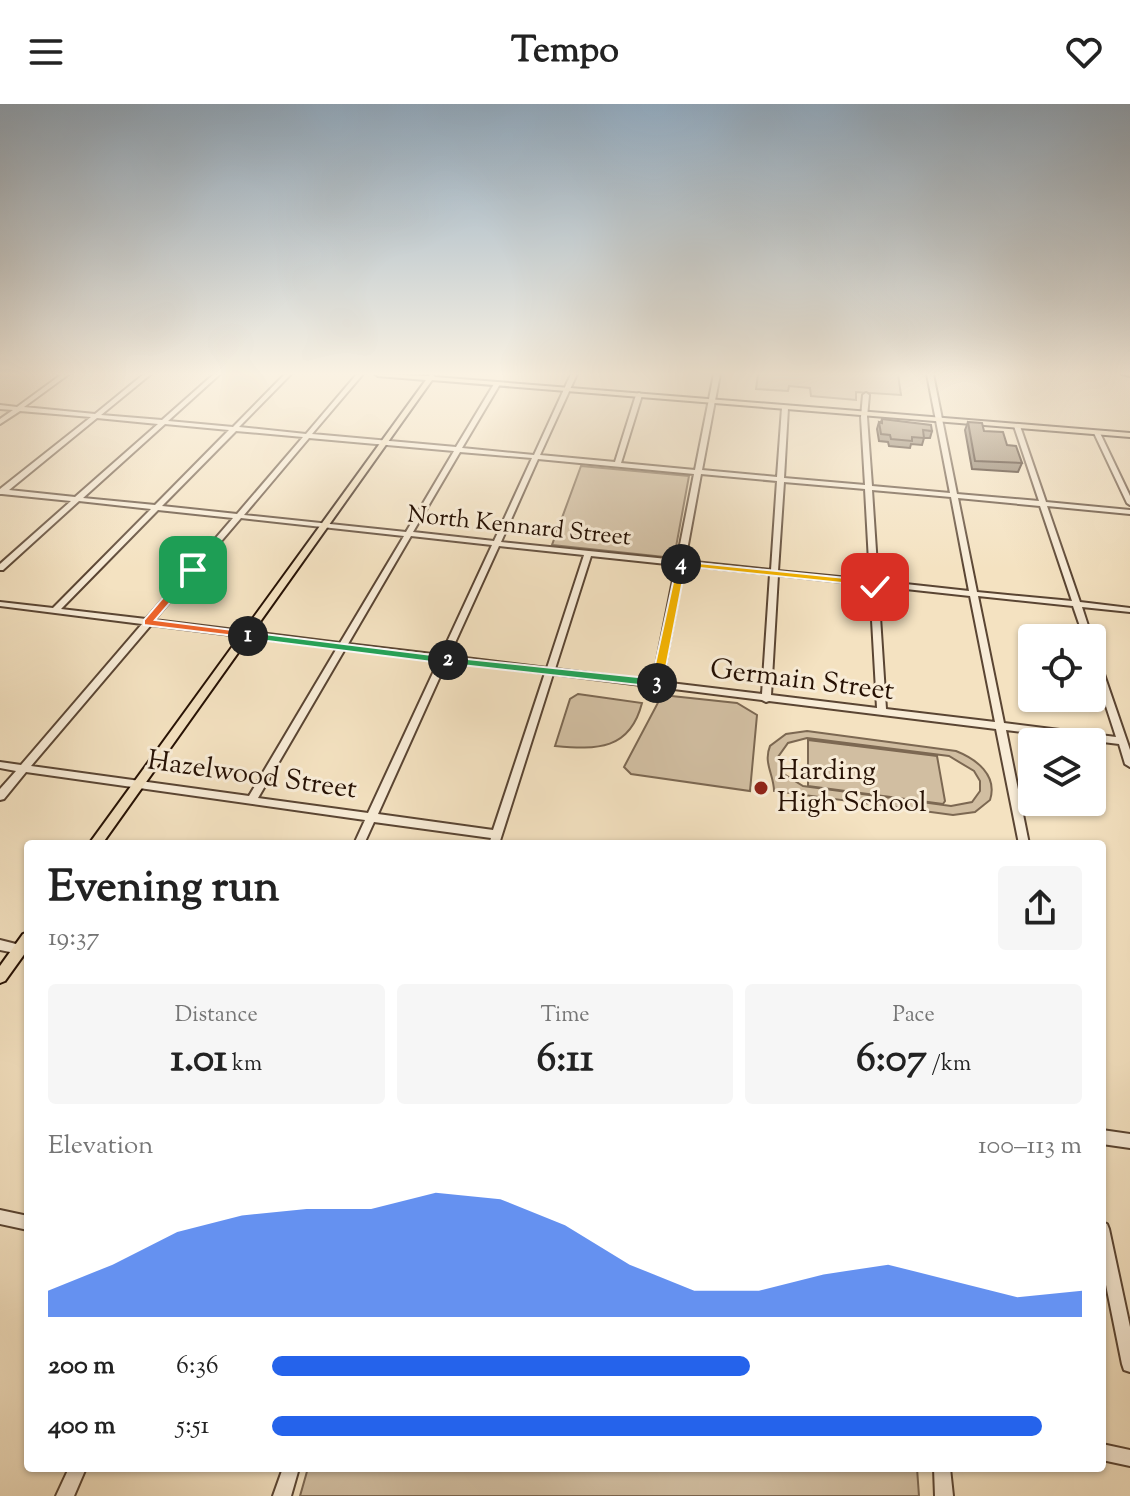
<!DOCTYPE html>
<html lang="en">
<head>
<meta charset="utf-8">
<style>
  body { margin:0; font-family:"Sorts Mill Goudy",serif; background:#f6f6f6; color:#222; height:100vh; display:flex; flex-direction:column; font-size:30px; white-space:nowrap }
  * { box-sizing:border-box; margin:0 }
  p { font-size:26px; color:#767676 }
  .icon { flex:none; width:44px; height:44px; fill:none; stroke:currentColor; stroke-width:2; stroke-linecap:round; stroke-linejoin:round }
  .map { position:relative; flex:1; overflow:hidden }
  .side { position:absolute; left:24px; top:736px; width:1082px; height:632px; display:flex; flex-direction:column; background:#fff; border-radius:8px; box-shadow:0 2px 6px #0004 }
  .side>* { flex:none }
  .controls { position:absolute; left:1018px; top:520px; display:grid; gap:16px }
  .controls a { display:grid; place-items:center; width:88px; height:88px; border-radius:8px; background:#fff; box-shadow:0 2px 6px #0004; font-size:40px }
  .pin { position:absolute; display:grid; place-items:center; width:68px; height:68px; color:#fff; margin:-34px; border-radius:16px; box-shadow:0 4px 12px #0006 }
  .km { position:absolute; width:40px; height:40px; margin:-20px; border-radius:50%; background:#222; color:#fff; font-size:22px; line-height:40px; text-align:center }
  .round { display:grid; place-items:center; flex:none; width:84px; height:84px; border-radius:8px; background:#f6f6f6 }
  .head { display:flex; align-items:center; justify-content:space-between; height:136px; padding:0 24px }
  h1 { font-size:44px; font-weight:800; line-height:60px }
  .figures { display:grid; grid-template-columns:repeat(3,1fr); gap:12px; height:136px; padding:8px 24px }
  .figures div { display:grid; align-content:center; border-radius:8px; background:#f6f6f6; text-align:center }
  .figures b { font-size:40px; font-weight:800 }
  .figures small { font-size:22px; font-weight:400 }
  .figures p { font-size:22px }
  .chart { height:224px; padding:16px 24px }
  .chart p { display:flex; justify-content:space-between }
  .chart svg { width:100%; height:144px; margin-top:8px; fill:#2563eb; opacity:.7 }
  ul { padding:0 24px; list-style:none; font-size:26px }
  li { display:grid; grid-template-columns:128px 96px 1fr; align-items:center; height:60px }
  li i { height:20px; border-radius:10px; background:#2563eb }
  header { display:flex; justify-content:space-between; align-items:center; height:104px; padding:0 24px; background:#fff; font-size:36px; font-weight:800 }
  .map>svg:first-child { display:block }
  .green { fill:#d1bea1; stroke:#7c6852; stroke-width:2; fill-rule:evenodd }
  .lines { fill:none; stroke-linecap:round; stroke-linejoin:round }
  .minor-casing { stroke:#5a4533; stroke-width:4 }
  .major-casing { stroke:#261104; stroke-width:4 }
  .minor { fill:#f8ecd7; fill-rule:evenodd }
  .major { fill:#f4e2c1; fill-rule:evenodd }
  .wall { fill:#7d6c58; stroke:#261104; stroke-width:2 }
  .building { fill:#917e66; stroke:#261104; stroke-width:2 }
  .split-1 { fill:#f0652b; stroke:#fff; stroke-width:2 }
  .split-2 { fill:#22a559; stroke:#fff; stroke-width:2 }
  .split-3 { fill:#22a559; stroke:#fff; stroke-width:2 }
  .split-4 { fill:#f5b400; stroke:#fff; stroke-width:2 }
  .split-5 { fill:#f5b400; stroke:#fff; stroke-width:2 }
  .poi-dot { fill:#8f2418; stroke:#f8ecd7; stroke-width:3 }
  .labels { text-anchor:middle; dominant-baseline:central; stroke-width:6; stroke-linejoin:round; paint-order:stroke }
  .far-street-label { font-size:24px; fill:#261104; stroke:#f8ecd7 }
  .street-label { font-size:28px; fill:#261104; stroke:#f8ecd7 }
  .poi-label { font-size:28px; fill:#261104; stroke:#f8ecd7; text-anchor:start }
</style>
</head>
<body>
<header><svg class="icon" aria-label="menu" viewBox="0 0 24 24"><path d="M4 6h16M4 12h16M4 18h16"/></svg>Tempo<svg class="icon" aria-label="heart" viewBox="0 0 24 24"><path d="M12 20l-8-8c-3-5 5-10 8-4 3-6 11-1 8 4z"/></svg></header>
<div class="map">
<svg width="1130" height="1392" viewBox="0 0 1130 1392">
  <rect width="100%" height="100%" fill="#f4e2c1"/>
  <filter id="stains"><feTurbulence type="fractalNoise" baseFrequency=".0025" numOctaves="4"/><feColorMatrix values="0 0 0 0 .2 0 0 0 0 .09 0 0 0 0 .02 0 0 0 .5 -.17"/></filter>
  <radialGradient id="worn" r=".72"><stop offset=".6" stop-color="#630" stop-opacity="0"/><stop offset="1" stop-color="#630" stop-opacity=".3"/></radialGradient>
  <path class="green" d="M758,270H898L901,291L856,288V296L811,292L810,284L789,282L788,287L756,285Z
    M581,362L689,372L674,454L552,441Z
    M578,590L642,599C630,646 597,646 555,642L570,595Z
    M662,591L737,599L757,611L750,687L631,670L624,663Z
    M807,627L956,647C976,655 998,671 990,696L975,708L953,711L774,687C774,671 763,659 770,642L786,630ZM807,634L949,652L974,667L980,677V687L972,698L951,702L803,682L784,670L778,653L788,639Z
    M808,636L937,652L945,697L943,700L808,682Z
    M308,1364H917L919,1392H300Z"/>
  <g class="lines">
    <defs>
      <path id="minor" d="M62,270H69L24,303L95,310L144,270H151L101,311L162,316L214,270H220L168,317L233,323L285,270H291L239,323L306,330L357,270H363L312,330L456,343L494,280L497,278L500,280L462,344L534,351L571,270H577L540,351L615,358L636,291L639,289L642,291L621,359L695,366L714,270H720L702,366L777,373L782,304L785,302L788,304L784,374L865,381L861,313L863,291L866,289L869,291L867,313L872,382L950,389L927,270H933L957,390L1039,397L1014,322L1017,320L1020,322L1046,398L1130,406V410L1047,402L1080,498L1130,504V508L1082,503L1092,534H1084L1073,502L978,492L1004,619L1116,633L1092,559V543L1095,544L1130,646V663L1125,660L1119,640L1006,626L1029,740H1019L996,625L769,597L766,598L762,596L553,570L499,740H489L491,734L374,718L364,740H354L365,716L26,668L4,695L0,696V685L16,667L0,664V658L21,661L142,520L0,502V498L53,504L151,405L79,397L3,466H0V460L71,397L2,390H0V385L91,313L20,307L0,320V315L13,306L0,305V301L17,303ZM97,314L158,320L75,393L9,386ZM165,320L229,326L155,401L83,394ZM236,327L303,333L237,410L162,402ZM309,334L454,347L406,428L244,411ZM460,348L532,354L494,437L413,428ZM538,355L694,370L677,456L501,438ZM701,370L777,377L771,466L685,457ZM784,378L865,385L870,476L778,467ZM872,386L951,393L969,487L878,477ZM958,394L1040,402L1072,497L977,488ZM158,406L233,414L146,515L61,505ZM241,414L404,432L340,539L154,516ZM411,432L492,441L441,551L348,540ZM499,442L584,451L547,564L449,552ZM591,452L676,461L653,577L555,565ZM684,461L770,470L762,590L662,578ZM778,471L870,481L877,604L771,591ZM878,482L970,492L995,618L886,605ZM151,521L337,544L249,692L31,662ZM345,545L439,556L368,709L258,694ZM447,557L545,569L493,726L378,710Z
        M1122,270H1130V272Z
        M1097,327L1100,329L1130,392V401L1127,399L1094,329Z
        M0,836L24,842L26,845L24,848L20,850L0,846Z
        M1102,1026L1130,1030V1044L1102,1040Z
        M0,1106L28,1112V1126L0,1120Z
        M1102,1118L1107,1120L1109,1125L1130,1223V1268L1124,1266L1122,1260L1102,1161Z
        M1102,1340L1130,1346V1362L1102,1356Z
        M69,1364H86L74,1392H56Z
        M283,1364H299L291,1392H273Z
        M934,1364H950L953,1392H935Z"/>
      <path id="major" d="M375,270L429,272L432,270L435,273L1130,329V333L432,276L102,740H89L426,276L378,272Z
        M28,828V845L5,877L0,879V862L23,830Z"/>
    </defs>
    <use href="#minor" class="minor-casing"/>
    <use href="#major" class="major-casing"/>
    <use href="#minor" class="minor"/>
    <use href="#major" class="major"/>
  </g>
  <path class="wall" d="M882,315L932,327L930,334H924L922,341L911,340L910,344L889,342L888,338L879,337L877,325L879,318H881Z
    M968,318L1007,341L1022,359L1018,368L972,365L965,326Z"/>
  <path class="building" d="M882,315L931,321L932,327L923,326L924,334L912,333V337L891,335L890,331L881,330L879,318L882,319Z
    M968,318L982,319L984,327L1003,328L1007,341L1016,342L1022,359L975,357Z"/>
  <linearGradient id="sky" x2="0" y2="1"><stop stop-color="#91aabf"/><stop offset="0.58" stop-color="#faf2e3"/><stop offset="1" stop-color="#faf2e3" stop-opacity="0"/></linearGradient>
  <rect width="1130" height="465" fill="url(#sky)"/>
  <path class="split-1" d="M189,463L198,466L155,516L248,528L252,529V534L144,521V516Z"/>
  <path class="split-2" d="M248,528L448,553L453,556L448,560L245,534L243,532Z"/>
  <path class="split-3" d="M448,553L657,575L663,579L657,583L444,559V554Z"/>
  <path class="split-4" d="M681,457L686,460L663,579L657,583L651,579L677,460Z"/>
  <path class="split-5" d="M678,457L875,477L880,483L875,486L870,482L681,462Z"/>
  <circle class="poi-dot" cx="761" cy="684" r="8"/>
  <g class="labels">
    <g class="far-street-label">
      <text transform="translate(519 423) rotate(6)">North Kennard Street</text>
    </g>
    <g class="street-label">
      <text transform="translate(802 577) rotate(7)">Germain Street</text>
      <text transform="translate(252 672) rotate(8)">Hazelwood Street</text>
    </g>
    <g class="poi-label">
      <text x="777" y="668">Harding<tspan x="777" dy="32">High School</tspan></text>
    </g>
  </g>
  <rect width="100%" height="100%" filter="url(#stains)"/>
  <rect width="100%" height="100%" fill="url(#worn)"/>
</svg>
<div class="controls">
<a><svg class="icon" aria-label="locate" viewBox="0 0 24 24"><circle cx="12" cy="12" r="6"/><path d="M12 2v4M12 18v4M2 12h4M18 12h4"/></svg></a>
<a><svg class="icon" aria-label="layers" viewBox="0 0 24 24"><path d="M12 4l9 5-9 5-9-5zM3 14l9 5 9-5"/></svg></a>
</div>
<div class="pin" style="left:193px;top:466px;background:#1e9e55"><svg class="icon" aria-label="arrive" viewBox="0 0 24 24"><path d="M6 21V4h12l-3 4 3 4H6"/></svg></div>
<div class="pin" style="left:875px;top:483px;background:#d93025"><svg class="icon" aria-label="check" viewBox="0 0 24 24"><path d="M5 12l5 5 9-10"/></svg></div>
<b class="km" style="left:248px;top:532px">1</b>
<b class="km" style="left:448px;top:556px">2</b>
<b class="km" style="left:657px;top:579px">3</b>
<b class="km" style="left:681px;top:460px">4</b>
<section class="side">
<div class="head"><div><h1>Evening run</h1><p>19:37</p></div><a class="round"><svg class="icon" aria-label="share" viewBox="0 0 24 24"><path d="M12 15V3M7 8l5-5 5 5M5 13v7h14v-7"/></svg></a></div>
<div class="figures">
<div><p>Distance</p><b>1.01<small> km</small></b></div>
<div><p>Time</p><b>6:11</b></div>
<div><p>Pace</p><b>6:07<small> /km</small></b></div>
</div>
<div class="chart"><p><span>Elevation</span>100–113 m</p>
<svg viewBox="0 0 160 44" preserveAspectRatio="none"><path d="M0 44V36L10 28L20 18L30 13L40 11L50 11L60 6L70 8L80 16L90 28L100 36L110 36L120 31L130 28L140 33L150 38L160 36V44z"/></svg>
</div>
<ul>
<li><b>200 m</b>6:36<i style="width:59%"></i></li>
<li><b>400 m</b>5:51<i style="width:95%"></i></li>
</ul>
</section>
</div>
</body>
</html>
